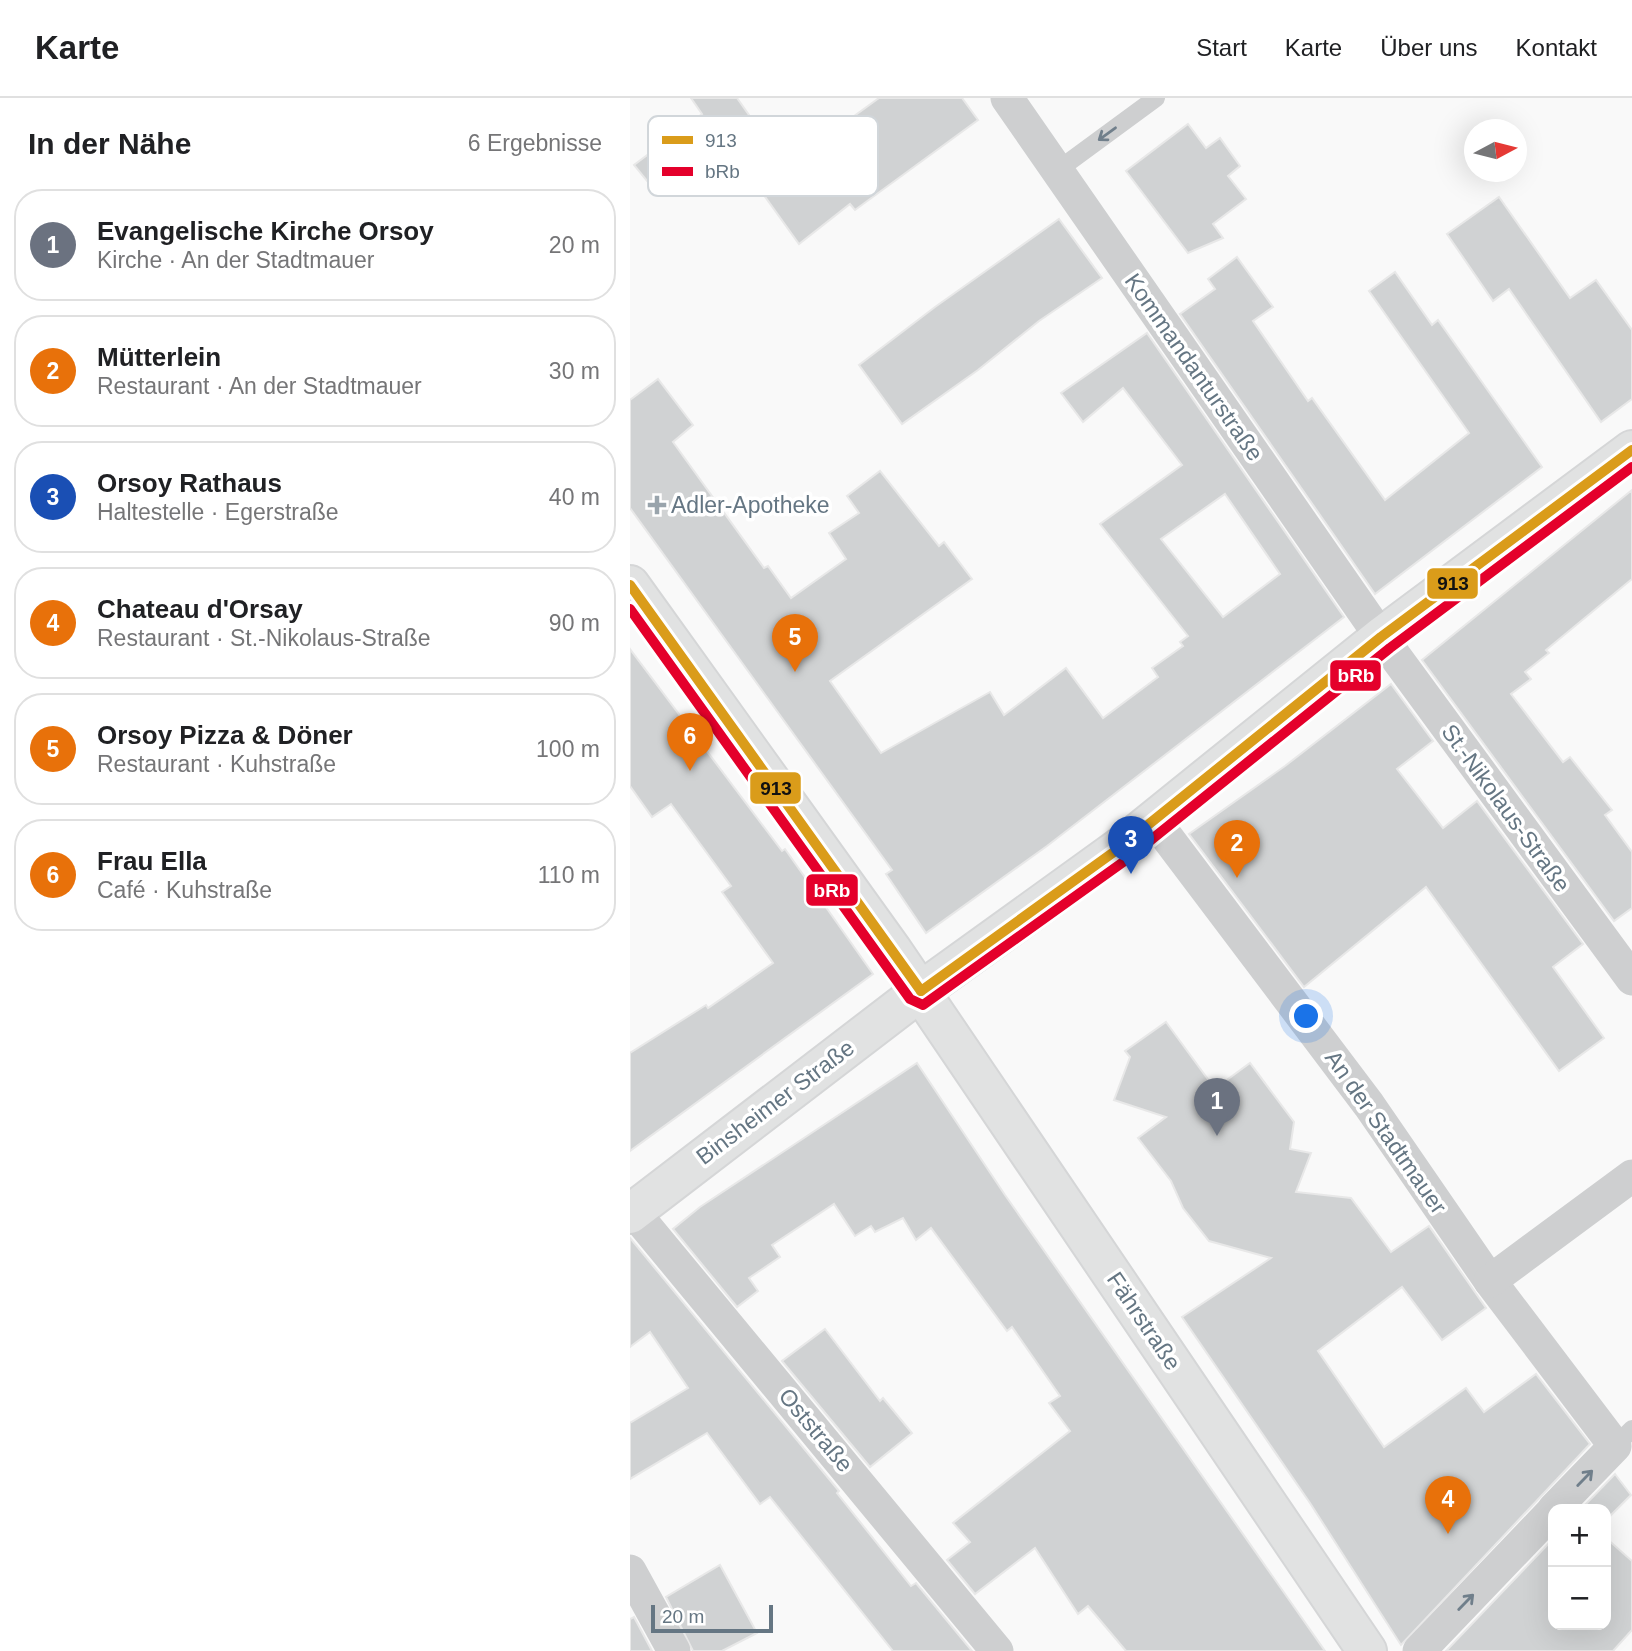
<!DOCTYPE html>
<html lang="de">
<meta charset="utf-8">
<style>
:root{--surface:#fff;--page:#f6f6f6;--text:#202124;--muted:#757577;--line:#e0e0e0;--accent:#565c61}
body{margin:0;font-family:Helvetica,sans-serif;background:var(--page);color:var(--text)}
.controls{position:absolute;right:21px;bottom:21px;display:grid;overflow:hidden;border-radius:14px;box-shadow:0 7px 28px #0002}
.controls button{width:63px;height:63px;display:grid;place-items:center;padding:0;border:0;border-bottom:2px solid var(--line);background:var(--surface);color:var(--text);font:35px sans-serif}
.compass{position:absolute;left:834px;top:21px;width:63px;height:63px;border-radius:50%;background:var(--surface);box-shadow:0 7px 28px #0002;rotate:83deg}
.scale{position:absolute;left:21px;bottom:18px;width:122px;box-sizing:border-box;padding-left:7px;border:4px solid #657683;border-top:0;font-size:19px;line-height:24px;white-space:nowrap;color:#657683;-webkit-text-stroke:5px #fff;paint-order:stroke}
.you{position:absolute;left:677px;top:919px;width:24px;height:24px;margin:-18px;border:5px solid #fff;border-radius:50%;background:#1a73e8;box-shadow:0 0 0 10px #1a73e833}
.badge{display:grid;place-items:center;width:46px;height:46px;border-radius:50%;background:var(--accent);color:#fff;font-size:23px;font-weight:700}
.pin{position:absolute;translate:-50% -58px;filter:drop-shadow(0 2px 4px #0008)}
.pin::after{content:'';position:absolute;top:37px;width:24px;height:21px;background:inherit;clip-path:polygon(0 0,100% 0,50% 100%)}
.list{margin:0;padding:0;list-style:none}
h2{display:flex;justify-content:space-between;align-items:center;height:91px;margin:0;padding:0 28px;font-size:30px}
h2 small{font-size:23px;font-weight:400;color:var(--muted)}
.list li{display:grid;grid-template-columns:46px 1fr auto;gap:21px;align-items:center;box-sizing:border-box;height:112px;margin:0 14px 14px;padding:0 14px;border:2px solid var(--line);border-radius:28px}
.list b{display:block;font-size:26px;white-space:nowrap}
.list p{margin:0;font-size:23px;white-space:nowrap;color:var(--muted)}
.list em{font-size:23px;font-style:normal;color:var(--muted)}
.map{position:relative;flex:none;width:1002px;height:1553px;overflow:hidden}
header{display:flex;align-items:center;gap:42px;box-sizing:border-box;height:98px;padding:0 35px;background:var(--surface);border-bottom:2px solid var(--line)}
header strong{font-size:33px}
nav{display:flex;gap:38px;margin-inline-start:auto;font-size:24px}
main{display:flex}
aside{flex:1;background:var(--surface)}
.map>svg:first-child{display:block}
.building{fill:#d0d2d3;stroke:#e8e8e8;stroke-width:2;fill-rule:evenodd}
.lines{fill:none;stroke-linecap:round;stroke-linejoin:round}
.secondary-casing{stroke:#d5d6d7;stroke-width:42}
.lane{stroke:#cecfd0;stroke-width:18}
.street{stroke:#cecfd0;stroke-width:33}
.secondary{stroke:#e1e2e2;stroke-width:38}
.bus-1-casing{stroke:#fff;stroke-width:16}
.bus-2-casing{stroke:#fff;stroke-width:16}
.bus-1{stroke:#da9c1a;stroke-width:10}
.bus-2{stroke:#e4002b;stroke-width:10}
.oneway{stroke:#707f8b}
.poi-dot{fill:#99a4ac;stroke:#fff;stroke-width:2.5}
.labels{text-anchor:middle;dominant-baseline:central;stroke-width:7;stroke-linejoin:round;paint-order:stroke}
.street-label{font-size:23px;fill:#657683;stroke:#fff}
.poi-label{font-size:23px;fill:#657683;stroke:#fff;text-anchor:start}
.key{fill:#fff;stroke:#d1d6da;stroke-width:2}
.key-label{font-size:19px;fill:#657683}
.line-badge{stroke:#fff;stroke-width:2.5}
.badge-label{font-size:19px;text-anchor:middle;font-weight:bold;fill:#fff}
.pale-badge-label{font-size:19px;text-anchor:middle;font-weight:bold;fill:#111}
</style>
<header>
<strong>Karte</strong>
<nav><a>Start</a><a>Karte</a><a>Über uns</a><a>Kontakt</a></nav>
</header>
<main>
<aside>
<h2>In der Nähe<small>6 Ergebnisse</small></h2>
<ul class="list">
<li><span class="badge" style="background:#6b7280">1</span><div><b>Evangelische Kirche Orsoy</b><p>Kirche · An der Stadtmauer</p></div><em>20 m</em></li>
<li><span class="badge" style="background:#e8710a">2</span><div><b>Mütterlein</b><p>Restaurant · An der Stadtmauer</p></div><em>30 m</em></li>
<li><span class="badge" style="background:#1a4fb4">3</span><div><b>Orsoy Rathaus</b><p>Haltestelle · Egerstraße</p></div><em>40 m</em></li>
<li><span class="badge" style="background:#e8710a">4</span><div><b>Chateau d'Orsay</b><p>Restaurant · St.-Nikolaus-Straße</p></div><em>90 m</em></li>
<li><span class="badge" style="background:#e8710a">5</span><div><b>Orsoy Pizza &amp; Döner</b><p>Restaurant · Kuhstraße</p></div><em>100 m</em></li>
<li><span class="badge" style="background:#e8710a">6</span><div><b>Frau Ella</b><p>Café · Kuhstraße</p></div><em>110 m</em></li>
</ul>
</aside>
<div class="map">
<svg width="1002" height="1553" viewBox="0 0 1002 1553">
<rect width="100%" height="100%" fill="#f9f9f9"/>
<g class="building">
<polygon points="61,0 107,0 155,68 249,0 332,0 348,22 225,112 220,106 169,146 95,43 26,94 4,67 72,16"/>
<polygon points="558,26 576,50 590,40 610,68 598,78 616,101 583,126 593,140 558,155 496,73"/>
<polygon points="869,99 940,200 966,182 1002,232 1002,301 971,324 879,191 863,203 817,136"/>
<polygon points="429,121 472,180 409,223 348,272 272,326 229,267 305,209"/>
<polygon points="607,159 643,209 623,223 678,303 682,300 755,402 839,335 739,193 765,174 802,227 808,222 912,369 745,496 550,216 585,191 578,181"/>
<path d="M517,235L714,519L417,748L296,835L256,776L262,772L0,410V302L28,281L63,327L43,344L134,470L138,468L161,500L216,461L199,435L229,415L217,398L250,373L309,448L314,444L342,481L200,583L251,655L360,594L374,617L436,570L473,620L528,579L522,570L553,548L550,544L558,538L470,426L552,367L493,290L453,324L431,295ZM595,396L650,476L593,519L531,441Z"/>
<polygon points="1002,392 1002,481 916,552 919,555 895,574 901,581 881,596 933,664 940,659 982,712 975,717 1002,754 1002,810 984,823 792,562"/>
<polygon points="0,551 152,753 155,751 243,876 0,1053 0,955 76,907 78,910 143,865 92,794 101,788 41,706 22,719 0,688"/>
<polygon points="761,586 803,643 767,671 813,730 847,703 953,846 923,869 974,940 929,973 796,789 674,889 559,736 655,668"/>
<polygon points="536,924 591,999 590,987 620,965 664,1024 660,1051 681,1055 666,1094 721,1100 761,1154 799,1128 856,1210 812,1242 772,1189 688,1253 754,1349 836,1290 854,1314 906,1276 960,1346 771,1547 680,1405 552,1219 641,1160 579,1143 553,1110 541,1083 508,1040 536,1019 484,1002 500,959 495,953"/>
<polygon points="287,965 375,1097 695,1553 496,1553 458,1508 448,1516 405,1450 345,1496 317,1462 340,1444 323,1425 440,1333 419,1305 430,1298 382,1229 377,1233 301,1130 286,1142 273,1120 245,1134 241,1128 225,1138 204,1106 142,1147 150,1159 119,1180 128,1193 107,1209 43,1131 70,1109"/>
<polygon points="0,1140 209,1393 207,1395 281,1488 286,1485 342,1553 263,1553 140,1399 130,1406 77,1335 0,1381 0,1325 58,1290 20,1234 0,1249"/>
<polygon points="195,1231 250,1303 253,1300 282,1335 240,1369 152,1263"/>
<polygon points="985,1376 1001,1397 976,1422 976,1411 951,1411"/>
<polygon points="976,1440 1002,1463 1002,1532 983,1553 816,1553 923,1441 923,1527 976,1527"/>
<polygon points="90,1467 127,1535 92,1553 63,1553 36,1499"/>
<polygon points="4,1519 22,1553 0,1553 0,1521"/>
</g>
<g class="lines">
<g class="secondary-casing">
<g id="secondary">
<polyline points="0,487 262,852 737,1553"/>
<polyline points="0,1116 291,893 488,751 751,539 1002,352"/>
</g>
</g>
<g class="lane">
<polyline points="428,72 526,0"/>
<polyline points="985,1348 1002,1331"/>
</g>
<g class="street">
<polyline points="377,0 751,539 1002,881"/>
<polyline points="524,722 739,1007 860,1183 985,1348 924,1411"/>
<polyline points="3,1113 367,1553"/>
<polyline points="860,1183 1002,1078"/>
<polyline points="0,1473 44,1553"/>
<polyline points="789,1553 923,1413"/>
</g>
<use href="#secondary" class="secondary"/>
<g class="bus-1-casing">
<g id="bus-1">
<polyline points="0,487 291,893"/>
<polyline points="291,893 488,751 751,539 1002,352"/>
</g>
</g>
<g class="bus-2-casing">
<polyline id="bus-2" points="0,511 280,901 293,907 496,762 760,550 1002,369"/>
</g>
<use href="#bus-1" class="bus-1"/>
<use href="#bus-2" class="bus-2"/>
</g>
<defs><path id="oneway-shaft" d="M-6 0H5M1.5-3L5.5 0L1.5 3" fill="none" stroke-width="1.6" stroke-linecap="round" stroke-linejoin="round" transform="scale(1.75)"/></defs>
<g class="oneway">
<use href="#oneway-shaft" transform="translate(477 36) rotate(144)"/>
<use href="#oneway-shaft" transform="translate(955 1380) rotate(-46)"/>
<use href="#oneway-shaft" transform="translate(836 1504) rotate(-46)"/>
</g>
<path class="poi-dot" d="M23.5 396.5h7v7h7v7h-7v7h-7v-7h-7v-7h7z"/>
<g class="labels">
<g class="street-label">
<text transform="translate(564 269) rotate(55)">Kommandanturstraße</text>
<text transform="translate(876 710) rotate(54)">St.-Nikolaus-Straße</text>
<text transform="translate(145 1004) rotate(-37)">Binsheimer Straße</text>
<text transform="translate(756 1034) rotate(55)">An der Stadtmauer</text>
<text transform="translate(514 1223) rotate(56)">Fährstraße</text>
<text transform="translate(186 1332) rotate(50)">Oststraße</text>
</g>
<g class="poi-label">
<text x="41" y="407">Adler-Apotheke</text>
</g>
</g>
<rect x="18" y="18" width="230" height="80" rx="10" class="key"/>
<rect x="32" y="38" width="31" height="8" fill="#da9c1a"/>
<rect x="32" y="69" width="31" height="9" fill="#e4002b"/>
<g class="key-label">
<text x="75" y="49">913</text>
<text x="75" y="80">bRb</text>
</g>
<g class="line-badge">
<rect x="796" y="469" width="53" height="33" rx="7" fill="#da9c1a"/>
<rect x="699" y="561" width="53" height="33" rx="7" fill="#e4002b"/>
<rect x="119" y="673" width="53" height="34" rx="7" fill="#da9c1a"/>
<rect x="175" y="775" width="54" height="34" rx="7" fill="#e4002b"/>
</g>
<g class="badge-label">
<text x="726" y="584">bRb</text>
<text x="202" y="799">bRb</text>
</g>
<g class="pale-badge-label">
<text x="823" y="492">913</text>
<text x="146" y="697">913</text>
</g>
</svg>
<div class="controls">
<button>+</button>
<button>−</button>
</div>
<svg class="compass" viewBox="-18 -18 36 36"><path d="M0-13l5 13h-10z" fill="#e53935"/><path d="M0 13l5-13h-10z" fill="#757577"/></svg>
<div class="scale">20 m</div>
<div class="you"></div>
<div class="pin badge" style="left:587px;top:1038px;background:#6b7280">1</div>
<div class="pin badge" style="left:607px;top:780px;background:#e8710a">2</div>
<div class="pin badge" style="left:501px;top:776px;background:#1a4fb4">3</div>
<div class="pin badge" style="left:818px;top:1436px;background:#e8710a">4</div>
<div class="pin badge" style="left:165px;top:574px;background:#e8710a">5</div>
<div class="pin badge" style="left:60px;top:673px;background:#e8710a">6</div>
</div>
</main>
